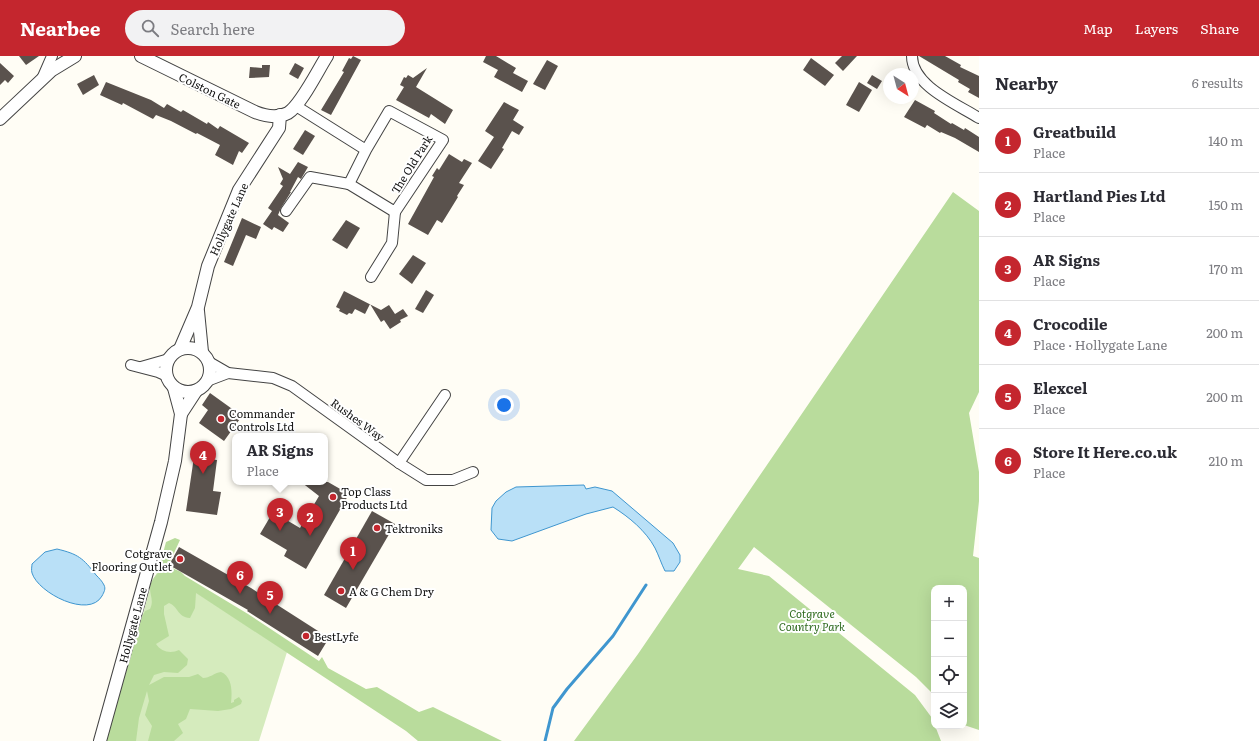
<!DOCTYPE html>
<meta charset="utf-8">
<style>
:root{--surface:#fff;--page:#f2f2f3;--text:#2b2b33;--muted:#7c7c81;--line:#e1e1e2;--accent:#c4262e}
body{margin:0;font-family:Literata,serif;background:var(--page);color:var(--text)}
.controls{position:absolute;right:12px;bottom:12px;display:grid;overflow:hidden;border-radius:8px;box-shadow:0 4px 16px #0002}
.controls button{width:36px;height:36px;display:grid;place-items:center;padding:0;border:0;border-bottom:1px solid var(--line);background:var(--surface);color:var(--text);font:20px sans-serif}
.compass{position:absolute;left:883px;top:12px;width:36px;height:36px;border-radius:50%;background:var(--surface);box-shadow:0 4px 16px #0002;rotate:144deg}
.you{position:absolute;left:504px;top:349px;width:14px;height:14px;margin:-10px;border:3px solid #fff;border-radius:50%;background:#1a73e8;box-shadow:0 0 0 6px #1a73e833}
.badge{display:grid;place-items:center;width:26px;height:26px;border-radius:50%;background:var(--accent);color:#fff;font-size:13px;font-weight:700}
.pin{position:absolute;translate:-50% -33px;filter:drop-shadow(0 1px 2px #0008)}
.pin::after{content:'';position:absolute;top:21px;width:14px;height:12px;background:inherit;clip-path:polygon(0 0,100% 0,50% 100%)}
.popup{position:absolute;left:232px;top:377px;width:96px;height:52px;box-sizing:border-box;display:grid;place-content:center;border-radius:8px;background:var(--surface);filter:drop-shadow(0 1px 3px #0005);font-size:13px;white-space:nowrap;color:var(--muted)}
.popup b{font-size:15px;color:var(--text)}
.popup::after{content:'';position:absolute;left:50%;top:100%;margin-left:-8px;border:8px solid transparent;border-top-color:var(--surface)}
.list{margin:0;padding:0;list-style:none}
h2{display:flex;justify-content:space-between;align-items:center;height:52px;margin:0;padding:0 16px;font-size:17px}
h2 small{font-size:13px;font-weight:400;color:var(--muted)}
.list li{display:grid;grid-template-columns:26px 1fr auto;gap:12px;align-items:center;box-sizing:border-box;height:64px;padding:0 16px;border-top:1px solid var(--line)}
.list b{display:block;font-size:15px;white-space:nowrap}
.list p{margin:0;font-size:13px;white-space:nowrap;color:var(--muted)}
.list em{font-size:13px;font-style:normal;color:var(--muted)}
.icon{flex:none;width:22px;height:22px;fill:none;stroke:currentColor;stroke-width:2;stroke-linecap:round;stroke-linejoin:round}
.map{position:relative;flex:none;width:979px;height:685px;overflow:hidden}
header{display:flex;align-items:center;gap:24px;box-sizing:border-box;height:56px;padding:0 20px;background:var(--accent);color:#fff}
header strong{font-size:19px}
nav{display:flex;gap:22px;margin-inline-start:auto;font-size:14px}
.search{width:280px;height:36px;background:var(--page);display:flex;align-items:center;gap:10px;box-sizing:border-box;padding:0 14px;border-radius:22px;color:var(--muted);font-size:15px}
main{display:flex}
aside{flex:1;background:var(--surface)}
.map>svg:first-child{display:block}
.green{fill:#d5ebbd}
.forest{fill:#b9dc9c}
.water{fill:#b9e0f7;stroke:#3f96cf}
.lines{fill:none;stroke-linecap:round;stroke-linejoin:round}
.stream{stroke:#3f96cf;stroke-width:3}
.building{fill:#5a524d}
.minor-casing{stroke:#444;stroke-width:12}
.tertiary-casing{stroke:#444;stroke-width:14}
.minor{stroke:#fff;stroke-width:10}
.tertiary{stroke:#fff;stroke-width:12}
.poi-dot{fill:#c4262e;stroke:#fff;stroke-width:1.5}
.labels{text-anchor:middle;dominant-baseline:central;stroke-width:4;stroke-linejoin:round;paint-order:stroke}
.street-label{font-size:11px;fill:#111;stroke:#fff}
.poi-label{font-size:11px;fill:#111;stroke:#fff;text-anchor:start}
.park-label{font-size:11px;font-style:italic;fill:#2f6b1f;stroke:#fff}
</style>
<header>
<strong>Nearbee</strong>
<div class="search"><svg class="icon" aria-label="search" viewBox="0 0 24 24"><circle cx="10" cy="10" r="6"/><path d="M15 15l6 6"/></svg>Search here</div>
<nav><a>Map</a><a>Layers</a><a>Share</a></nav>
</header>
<main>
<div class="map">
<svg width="979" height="685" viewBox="0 0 979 685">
<rect width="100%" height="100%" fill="#fffdf5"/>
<polygon class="green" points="159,512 287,596 259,685 108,685 150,532"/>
<g class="forest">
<polygon points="953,136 979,155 979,336 969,357 979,416 979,445 973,500 979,502 979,674 964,669 964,532 934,532 934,639 916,621 754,491 738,513 769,520 915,639 932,662 941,685 574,685 638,598"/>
<path d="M175,482L180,484L168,510L181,516L185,520L248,558L319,605L322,601L328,612L366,633L377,631L419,656L433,651L502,685H418L406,675L196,537L195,552L190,562C177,561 178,550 169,547L164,550V558L169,580L156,588C161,596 171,598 179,594L188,603L187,609L178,617L164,616L154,619L149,629L164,621H189L198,618L203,622C210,622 214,617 221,616C233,621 232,637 231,647L234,646V644L239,641L242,645L241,648L231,653L218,655L190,653L186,663L178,668L183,677L174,685H148L152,670L145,659L149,645L147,635L139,662L136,685H106L142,561L145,555L150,553C157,539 140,533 161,514L159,512L166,486Z"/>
</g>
<g class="water">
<path d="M584,429L586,433L595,431L612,435L673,487L680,499V506L674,515H665C661,507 659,500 655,492C646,475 629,461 613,451L586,458L512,485L498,483L491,474L492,452L496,445L506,436L516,431Z"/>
<path d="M57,493C78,498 83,502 96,519C99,522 102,525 104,529C106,533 104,536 102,540C89,563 38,537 32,517C31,514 32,510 32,508L45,496Z"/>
</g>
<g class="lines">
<polyline class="stream" points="545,685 553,652 567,633 613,580 646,529"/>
</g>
<g class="building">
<polygon points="19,0 39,0 26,9"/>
<polygon points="353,0 361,4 331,59 321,54 344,16 342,15 349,2 351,3"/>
<polygon points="486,0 496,0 516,12 513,17 528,25 522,36 494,21 498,14 483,6"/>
<polygon points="842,0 857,0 843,15 835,7"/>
<polygon points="919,0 945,0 961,9 960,11 979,20 979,42 968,36 970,33 958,26 959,24"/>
<polygon points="811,2 834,19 825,30 803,14"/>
<polygon points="547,4 558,10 545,34 533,28"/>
<polygon points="0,7 14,20 8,27 5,24 0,29"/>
<polygon points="295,7 304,12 298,23 289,18"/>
<polygon points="262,9 270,9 269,21 249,22 250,11 262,12"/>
<polygon points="427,12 416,31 453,54 445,68 431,58 429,62 396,44 404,31 400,29 404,21 406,22 408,19 413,22"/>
<polygon points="94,19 99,29 83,39 77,28"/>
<polygon points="872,19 882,25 877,33 867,27"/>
<polygon points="106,26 151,44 164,52 167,48 181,56 183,54 207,68 208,66 218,73 220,70 249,87 242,97 239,95 233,109 215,99 220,89 197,77 196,78 171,65 156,59 153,63 123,47 122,49 100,39"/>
<polygon points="859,26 872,34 859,56 846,49"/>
<polygon points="915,44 935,55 934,57 951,68 952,67 964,74 965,72 979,81 979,96 955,82 941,76 940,77 927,69 925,72 904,61"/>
<polygon points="504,46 519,54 513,64 524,71 519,79 512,75 502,92 504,93 491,113 478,105 494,81 485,75"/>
<polygon points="305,74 315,80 303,99 293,93"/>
<polygon points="449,98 462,106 464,103 472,107 459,127 464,129 457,140 458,141 442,167 437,164 428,179 408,168 434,121 432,120 437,112 439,114"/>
<polygon points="298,106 308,111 301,123 298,121 290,136 291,136 281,152 278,159 289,167 283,176 274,171 272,174 263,168 272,155 268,152 283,130 280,128 283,123 278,111 290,118"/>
<polygon points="242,162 261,171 256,183 246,179 233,210 224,206"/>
<polygon points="346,164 360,172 347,193 332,184"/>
<polygon points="413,199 426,207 412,228 399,218"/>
<polygon points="426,234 434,239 423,257 415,253"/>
<polygon points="344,235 381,254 389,249 395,258 403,253 408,260 400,264 401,266 390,273 384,264 381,266 370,248 365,258 355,253 352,258 349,257 347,259 339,255 340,253 336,251"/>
<polygon points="210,337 242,360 224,385 199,367 208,354 202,349"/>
<polygon points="194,401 217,404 213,435 221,436 217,459 186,455"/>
<polygon points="301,426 328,426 349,438 306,513 284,500 287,494 260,478 273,456 300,472 319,440"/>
<polygon points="372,455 395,468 346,552 324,539"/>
<polygon points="179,491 251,532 329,582 318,600 247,555 248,554 169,509"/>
</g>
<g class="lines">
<g class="minor-casing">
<g id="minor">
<path d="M912,0C912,30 957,48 979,62"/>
<polyline points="42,23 52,0"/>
<polyline points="296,50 366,94 389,55 443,84 395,156 349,128 366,94"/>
<polyline points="286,155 310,121 349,128"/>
<polyline points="371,221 392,187 395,156"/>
<polyline points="209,306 228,317 273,322 292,330 399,407 426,424 453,424 473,416"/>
<polyline points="131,309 158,316 167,320"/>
<polyline points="141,311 169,303"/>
<polyline points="207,325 228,317"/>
<polyline points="399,407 445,339"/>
</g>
</g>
<g class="tertiary-casing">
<g id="tertiary">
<path d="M141,0L255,56C265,60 278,62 288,57C301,49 318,14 327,0"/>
<polyline points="0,63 52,14 75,0"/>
<polyline points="198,255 202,296"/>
<circle cx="188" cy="314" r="22"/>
<polyline points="180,293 198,251 208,210 239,134 279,72 280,59"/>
<polyline points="181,358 196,335"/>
<polyline points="100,685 161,466 175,405 181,358 174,332"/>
</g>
</g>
<use href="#minor" class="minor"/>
<use href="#tertiary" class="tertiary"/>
</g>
<g class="poi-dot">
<circle cx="221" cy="363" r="4"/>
<circle cx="333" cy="441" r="4"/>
<circle cx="377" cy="472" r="4"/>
<circle cx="180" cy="503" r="4"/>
<circle cx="341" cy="535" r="4"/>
<circle cx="306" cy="580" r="4"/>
</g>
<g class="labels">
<g class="street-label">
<text transform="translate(210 34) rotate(26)">Colston Gate</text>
<text transform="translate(411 108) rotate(-58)">The Old Park</text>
<text transform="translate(228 163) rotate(-66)">Hollygate Lane</text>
<text transform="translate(358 363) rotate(36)">Rushes Way</text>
<text transform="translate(132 569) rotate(-75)">Hollygate Lane</text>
</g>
<g class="poi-label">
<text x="229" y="357">Commander<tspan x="229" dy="13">Controls Ltd</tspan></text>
<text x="341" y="435">Top Class<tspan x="341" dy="13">Products Ltd</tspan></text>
<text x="385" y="472">Tektroniks</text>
<text x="172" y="497" text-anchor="end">Cotgrave<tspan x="172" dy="13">Flooring Outlet</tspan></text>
<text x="349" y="535">A &amp; G Chem Dry</text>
<text x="314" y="580">BestLyfe</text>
</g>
<g class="park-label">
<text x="812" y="557">Cotgrave<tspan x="812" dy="13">Country Park</tspan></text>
</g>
</g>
</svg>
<div class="controls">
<button>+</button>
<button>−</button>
<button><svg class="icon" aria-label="locate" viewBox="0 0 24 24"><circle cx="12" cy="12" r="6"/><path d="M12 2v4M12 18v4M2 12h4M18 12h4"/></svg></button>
<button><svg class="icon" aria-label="layers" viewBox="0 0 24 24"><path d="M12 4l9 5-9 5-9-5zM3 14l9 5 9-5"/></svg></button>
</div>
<svg class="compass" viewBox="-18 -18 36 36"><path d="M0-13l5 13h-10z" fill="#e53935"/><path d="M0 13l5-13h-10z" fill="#7c7c81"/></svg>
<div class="you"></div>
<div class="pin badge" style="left:353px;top:514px">1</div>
<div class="pin badge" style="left:310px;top:480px">2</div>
<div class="pin badge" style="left:280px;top:475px">3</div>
<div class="popup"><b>AR Signs</b>Place</div>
<div class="pin badge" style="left:203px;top:418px">4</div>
<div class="pin badge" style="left:270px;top:558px">5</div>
<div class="pin badge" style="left:240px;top:538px">6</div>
</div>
<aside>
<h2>Nearby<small>6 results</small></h2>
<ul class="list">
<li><span class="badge">1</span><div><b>Greatbuild</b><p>Place</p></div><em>140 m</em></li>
<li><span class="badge">2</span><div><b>Hartland Pies Ltd</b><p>Place</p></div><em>150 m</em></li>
<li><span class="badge">3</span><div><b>AR Signs</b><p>Place</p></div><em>170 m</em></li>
<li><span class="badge">4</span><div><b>Crocodile</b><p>Place · Hollygate Lane</p></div><em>200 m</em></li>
<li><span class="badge">5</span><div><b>Elexcel</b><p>Place</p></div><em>200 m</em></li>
<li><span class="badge">6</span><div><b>Store It Here.co.uk</b><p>Place</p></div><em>210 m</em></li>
</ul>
</aside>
</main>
